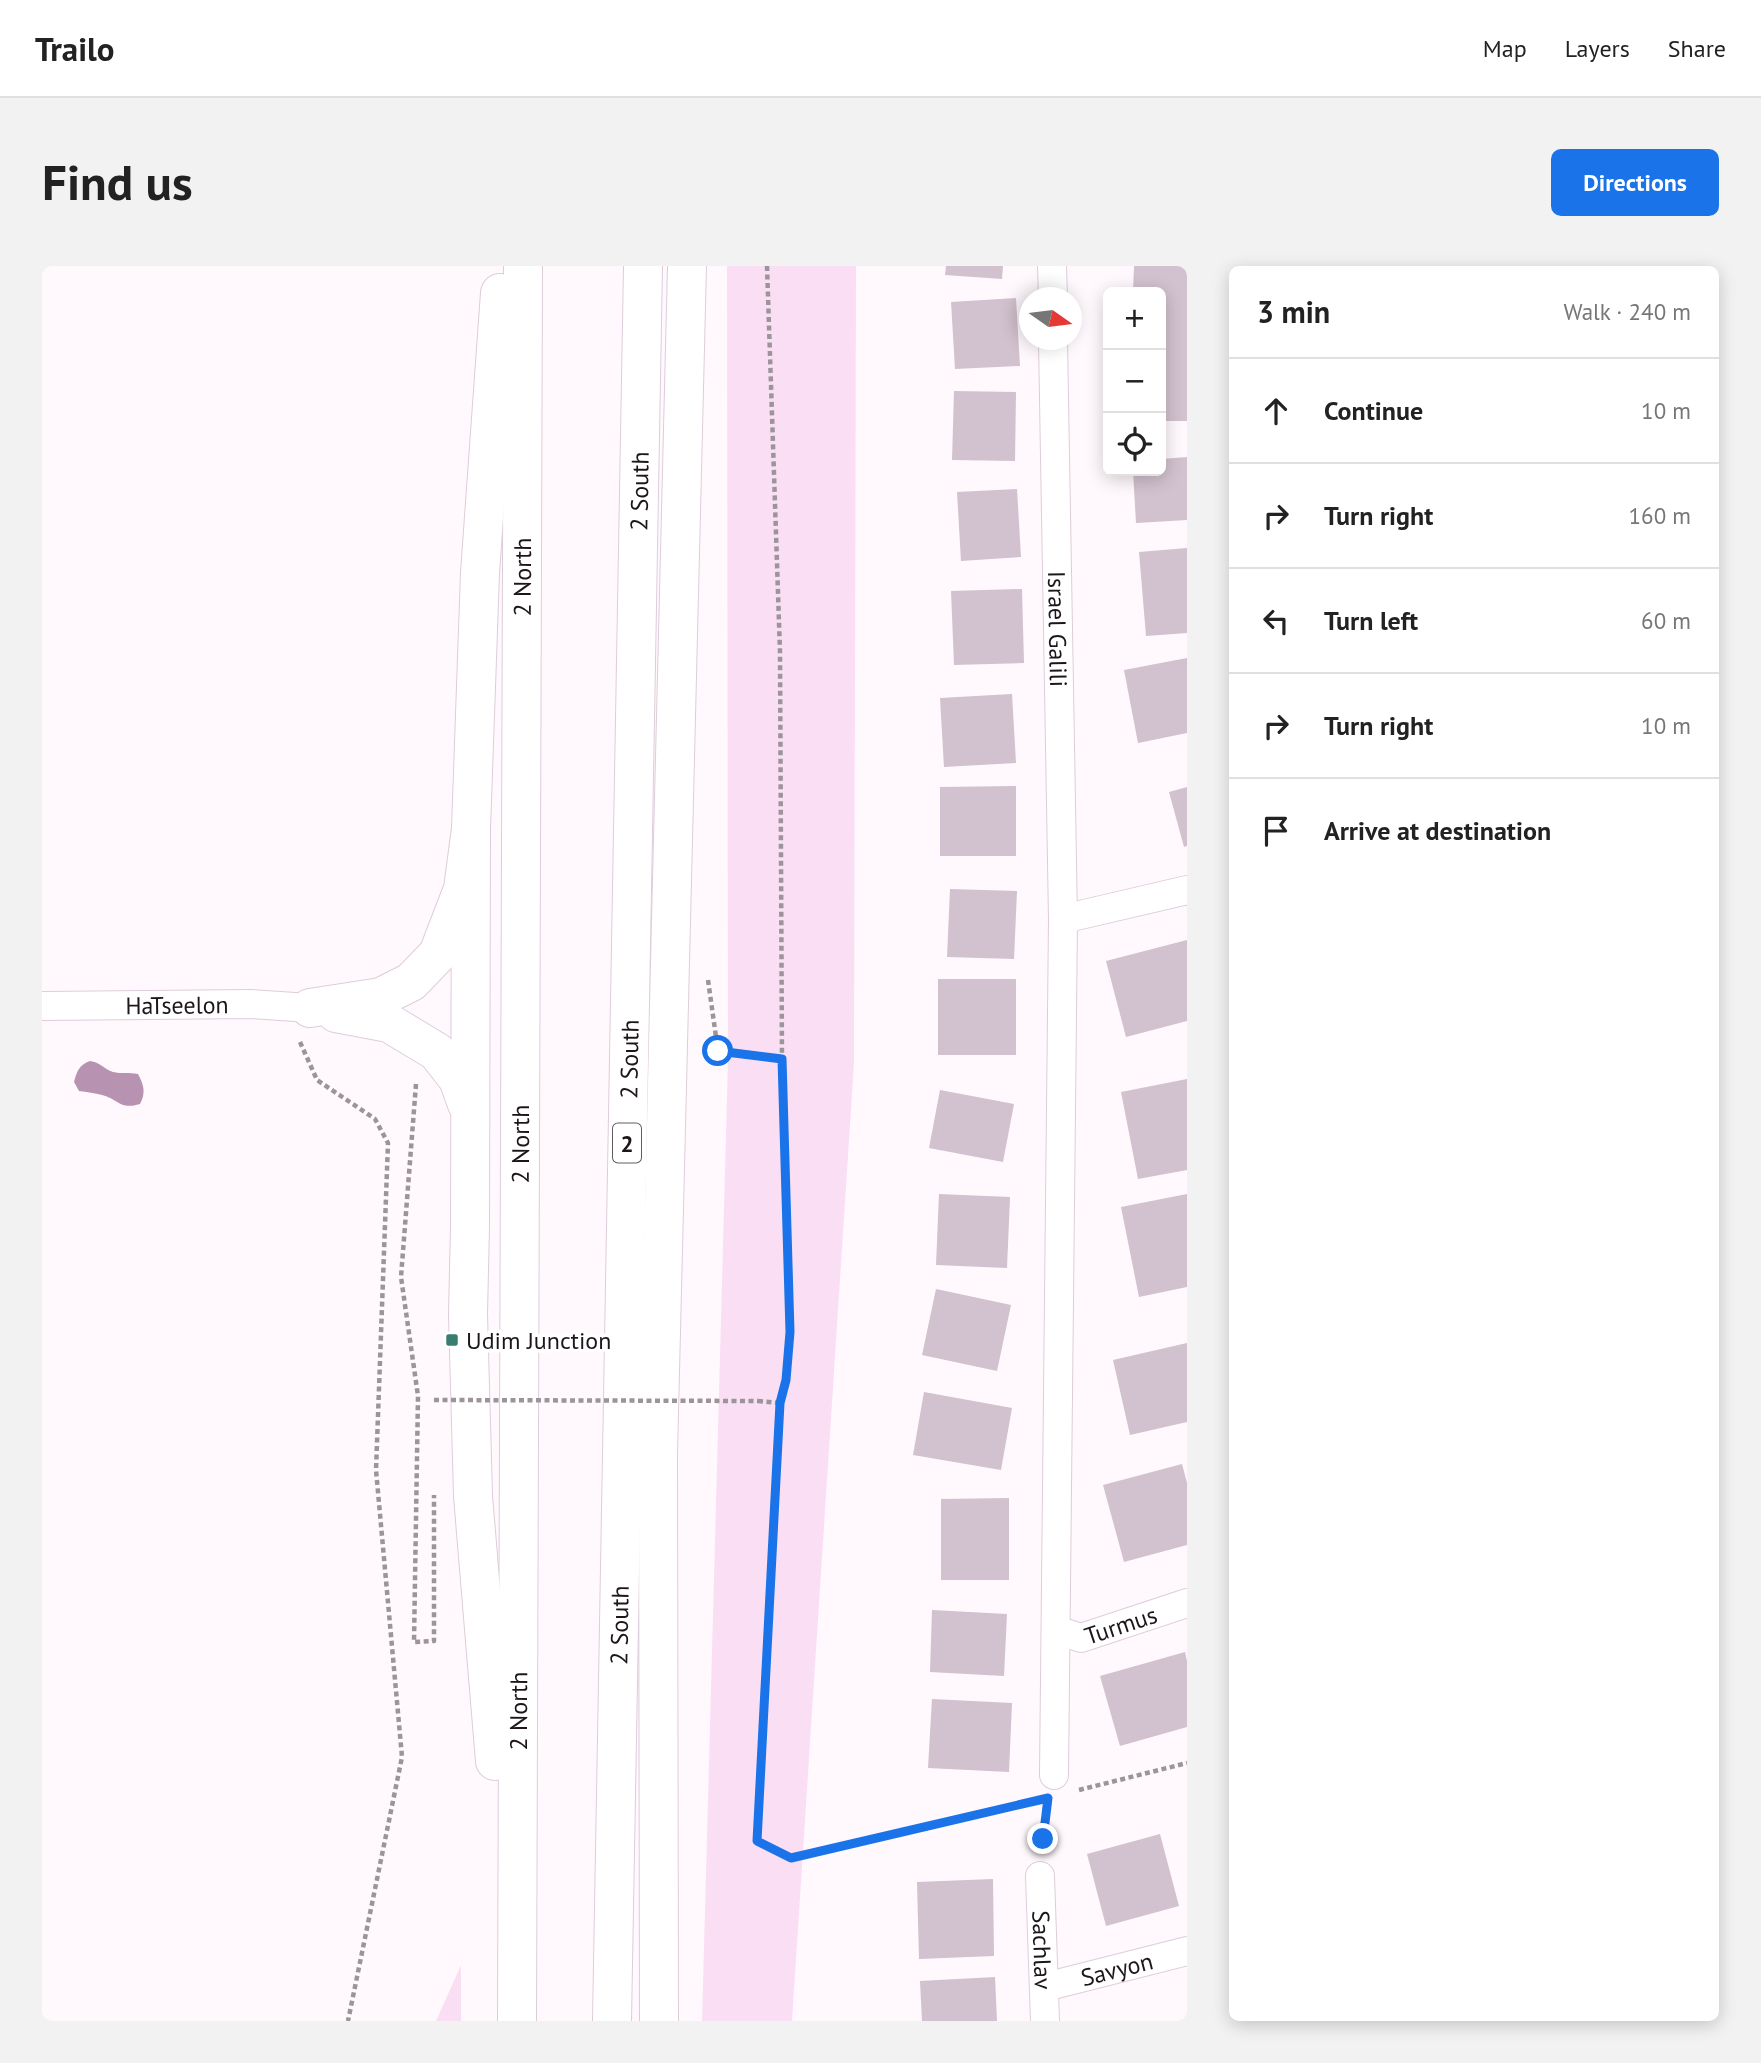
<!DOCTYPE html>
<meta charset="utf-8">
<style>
:root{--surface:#fff;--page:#f2f2f2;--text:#222;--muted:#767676;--line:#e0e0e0;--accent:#1a73e8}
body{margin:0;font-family:"PT Sans",sans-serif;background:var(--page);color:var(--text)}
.controls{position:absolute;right:21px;top:21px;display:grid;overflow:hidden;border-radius:10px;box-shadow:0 4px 18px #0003}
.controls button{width:63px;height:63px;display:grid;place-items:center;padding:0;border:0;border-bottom:2px solid var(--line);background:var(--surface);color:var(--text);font:35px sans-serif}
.compass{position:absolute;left:977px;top:21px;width:63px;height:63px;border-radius:50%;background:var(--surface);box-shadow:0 4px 18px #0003;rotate:104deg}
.stop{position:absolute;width:21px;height:21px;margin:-16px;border:5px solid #1a73e8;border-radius:50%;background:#fff}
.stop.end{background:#1a73e8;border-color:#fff;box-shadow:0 2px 7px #0008}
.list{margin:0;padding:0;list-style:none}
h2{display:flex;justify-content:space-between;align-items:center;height:91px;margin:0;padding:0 28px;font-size:30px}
h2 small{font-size:23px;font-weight:400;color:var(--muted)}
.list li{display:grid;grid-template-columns:46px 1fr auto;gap:21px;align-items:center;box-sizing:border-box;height:105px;padding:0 28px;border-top:2px solid var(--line)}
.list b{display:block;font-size:26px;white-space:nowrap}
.list em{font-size:23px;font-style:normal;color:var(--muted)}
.icon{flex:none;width:38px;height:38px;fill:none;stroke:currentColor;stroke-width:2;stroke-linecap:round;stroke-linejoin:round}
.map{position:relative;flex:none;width:1145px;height:1755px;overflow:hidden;border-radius:10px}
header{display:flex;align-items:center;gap:42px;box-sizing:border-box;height:98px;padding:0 35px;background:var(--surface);border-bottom:2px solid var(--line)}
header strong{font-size:33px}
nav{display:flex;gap:38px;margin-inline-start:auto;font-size:24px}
.intro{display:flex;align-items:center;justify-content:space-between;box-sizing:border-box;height:168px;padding:0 42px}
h1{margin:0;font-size:49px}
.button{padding:18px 32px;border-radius:10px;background:var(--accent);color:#fff;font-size:24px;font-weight:700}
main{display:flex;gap:42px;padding:0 42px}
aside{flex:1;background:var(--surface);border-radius:10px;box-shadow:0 4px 18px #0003}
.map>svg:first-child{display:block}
.green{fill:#fadff4}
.water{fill:#b793b1}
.building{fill:#d2c1ce}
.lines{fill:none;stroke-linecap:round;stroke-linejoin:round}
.street-casing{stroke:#ddcdda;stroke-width:30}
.highway-casing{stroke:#ddcdda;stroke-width:40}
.path{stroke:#9b9499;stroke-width:4.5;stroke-dasharray:5 3.5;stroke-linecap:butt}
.street{stroke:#fff;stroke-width:28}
.highway{stroke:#fff;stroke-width:38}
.path-bridge{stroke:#9b9499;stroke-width:4.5;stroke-dasharray:5 3.5;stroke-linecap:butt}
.route{stroke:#1a73e8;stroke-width:9}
.poi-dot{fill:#397d70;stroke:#fff;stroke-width:2.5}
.labels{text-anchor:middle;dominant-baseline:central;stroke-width:7;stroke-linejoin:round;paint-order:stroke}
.shield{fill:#fff;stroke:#605c5f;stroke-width:2}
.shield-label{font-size:23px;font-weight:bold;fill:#1c161b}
.street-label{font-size:24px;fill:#1c161b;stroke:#fff}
.poi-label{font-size:24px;fill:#1c161b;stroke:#fff;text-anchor:start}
</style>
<header>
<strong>Trailo</strong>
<nav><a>Map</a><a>Layers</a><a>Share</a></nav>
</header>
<div class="intro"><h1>Find us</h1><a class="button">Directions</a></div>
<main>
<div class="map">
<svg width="1145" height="1755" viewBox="0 0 1145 1755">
<rect width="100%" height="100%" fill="#fff8fd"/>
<g class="green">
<polygon points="685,0 814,0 812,797 750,1755 660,1755 686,794"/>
<polygon points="419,1699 419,1755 394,1755"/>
</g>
<path class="water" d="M48,795C58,796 62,803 71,806C79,808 87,806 96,808C102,819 104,827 98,838C78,844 78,834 60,829C53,827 45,826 37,825L32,816C35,805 37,799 48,795Z"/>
<g class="building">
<polygon points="904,0 961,0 960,13 903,9"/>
<polygon points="1092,0 1145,0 1145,155 1119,155 1119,26 1091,26"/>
<polygon points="974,32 978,100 913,103 909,36"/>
<polygon points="912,125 974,126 973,195 910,194"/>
<polygon points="1145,191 1145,254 1094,257 1091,205 1119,205 1119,193"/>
<polygon points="975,223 979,291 919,295 915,226"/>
<polygon points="1145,282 1145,367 1104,370 1097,286"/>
<polygon points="980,323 982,397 912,399 909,325"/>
<polygon points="1145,392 1145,467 1096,477 1082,404"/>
<polygon points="970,428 974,497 902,501 898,432"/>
<polygon points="974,520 974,590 898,590 898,521"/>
<polygon points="1145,521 1145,580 1142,581 1127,526"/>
<polygon points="908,623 975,625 972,693 905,691"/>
<polygon points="1145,674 1145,755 1084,771 1064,695"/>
<rect x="896" y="713" width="78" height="76"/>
<polygon points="1145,813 1145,904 1096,913 1079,826"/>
<polygon points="898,824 972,838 961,896 887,882"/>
<polygon points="897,928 968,931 965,1002 894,999"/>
<polygon points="1145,928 1145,1021 1097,1031 1079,941"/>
<polygon points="894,1023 969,1039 955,1105 880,1089"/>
<polygon points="1145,1077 1145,1156 1088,1169 1071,1094"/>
<polygon points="882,1126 970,1142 959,1204 871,1189"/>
<polygon points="1140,1198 1145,1217 1145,1279 1082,1296 1061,1219"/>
<polygon points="967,1232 967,1314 899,1314 899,1233"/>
<polygon points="890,1344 965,1348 962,1410 888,1406"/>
<polygon points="1143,1386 1145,1395 1145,1461 1078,1480 1058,1410"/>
<polygon points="890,1433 970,1437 967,1506 886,1502"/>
<polygon points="1118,1568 1137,1640 1064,1660 1045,1588"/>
<polygon points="951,1613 952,1690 877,1693 875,1616"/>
<polygon points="953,1711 955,1755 880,1755 878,1715"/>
</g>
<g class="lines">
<g class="street-casing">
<g id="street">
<polyline points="1010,0 1011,32"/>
<path id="s1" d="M1011,74L1021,653L1012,1509"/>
<polyline points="1021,653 1145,624"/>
<path id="s2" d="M0,740L209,738L268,742"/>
<path id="s3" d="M1014,1364L1039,1372L1145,1337"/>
<path id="s4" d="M998,1610L1003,1755"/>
<path id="s5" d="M1003,1721L1145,1685"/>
</g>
</g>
<g class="highway-casing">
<g id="highway">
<polyline points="429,563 428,961 426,1048 431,1230 453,1495"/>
<polyline points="268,742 339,731 369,716 396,688 421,623 429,563 438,307 458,27"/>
<polyline points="294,747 347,757 395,786 416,813 425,838"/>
<path id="s6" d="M475,1755L481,0"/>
<path id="s7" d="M570,1755L601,0"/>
<polyline points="617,1755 616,1188 645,0"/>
</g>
</g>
<g class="path">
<polyline points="725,0 738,386 740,793"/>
<polyline points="666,714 676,785 740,793 748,1066 744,1114 738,1137 715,1575 749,1592 995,1534"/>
<polyline points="258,776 275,814 333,853 346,877 334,1204 360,1491 306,1755"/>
<polyline points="374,818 359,1011 376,1130 372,1376 392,1375 392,1229"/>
<polyline points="716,1135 738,1137"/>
<polyline points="1037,1524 1145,1497"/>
<polyline points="1000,1581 1005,1537"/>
</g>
<use href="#street" class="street"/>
<use href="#highway" class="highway"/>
<polyline class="path-bridge" points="392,1134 716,1135"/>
</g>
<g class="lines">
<polyline class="route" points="676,785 740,793 748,1066 744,1114 738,1137 715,1575 749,1592 1006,1532 1001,1573"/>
</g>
<rect class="poi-dot" x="403" y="1067" width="14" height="14" rx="3.5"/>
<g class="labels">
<rect class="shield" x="571" y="857.5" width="28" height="39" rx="5"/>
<g class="shield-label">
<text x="585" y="877">2</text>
</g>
<g class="street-label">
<text stroke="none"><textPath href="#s7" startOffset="1530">2 South</textPath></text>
<text stroke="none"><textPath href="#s6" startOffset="1444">2 North</textPath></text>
<text stroke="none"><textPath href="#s1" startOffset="289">Israel Galili</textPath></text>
<text stroke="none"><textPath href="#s2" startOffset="135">HaTseelon</textPath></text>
<text stroke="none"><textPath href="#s7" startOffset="962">2 South</textPath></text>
<text stroke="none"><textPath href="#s6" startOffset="877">2 North</textPath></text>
<text stroke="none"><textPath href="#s3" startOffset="68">Turmus</textPath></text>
<text stroke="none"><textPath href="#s7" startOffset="396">2 South</textPath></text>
<text stroke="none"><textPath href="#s6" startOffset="310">2 North</textPath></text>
<text stroke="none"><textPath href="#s4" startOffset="74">Sachlav</textPath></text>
<text stroke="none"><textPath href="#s5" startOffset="74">Savyon</textPath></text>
</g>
<g class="poi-label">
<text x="424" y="1074">Udim Junction</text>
</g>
</g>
</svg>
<div class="controls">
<button>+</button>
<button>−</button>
<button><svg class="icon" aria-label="locate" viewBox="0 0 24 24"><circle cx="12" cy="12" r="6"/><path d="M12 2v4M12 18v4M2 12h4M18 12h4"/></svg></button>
</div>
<svg class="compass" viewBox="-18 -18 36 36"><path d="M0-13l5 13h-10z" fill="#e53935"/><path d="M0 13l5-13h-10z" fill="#767676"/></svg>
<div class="stop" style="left:676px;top:785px"></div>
<div class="stop end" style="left:1001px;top:1573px"></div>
</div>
<aside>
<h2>3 min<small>Walk · 240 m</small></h2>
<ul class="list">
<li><svg class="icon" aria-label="ahead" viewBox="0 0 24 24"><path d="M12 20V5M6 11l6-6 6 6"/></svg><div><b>Continue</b></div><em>10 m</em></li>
<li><svg class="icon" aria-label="right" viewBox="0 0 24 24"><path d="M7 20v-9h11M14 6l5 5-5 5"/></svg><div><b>Turn right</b></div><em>160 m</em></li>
<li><svg class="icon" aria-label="left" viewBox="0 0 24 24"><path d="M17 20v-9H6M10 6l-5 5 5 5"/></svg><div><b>Turn left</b></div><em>60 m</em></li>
<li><svg class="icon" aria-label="right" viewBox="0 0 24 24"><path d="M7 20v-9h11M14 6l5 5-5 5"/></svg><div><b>Turn right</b></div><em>10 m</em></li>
<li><svg class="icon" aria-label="arrive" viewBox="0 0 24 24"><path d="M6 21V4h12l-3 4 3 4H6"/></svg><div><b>Arrive at destination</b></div></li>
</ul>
</aside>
</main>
